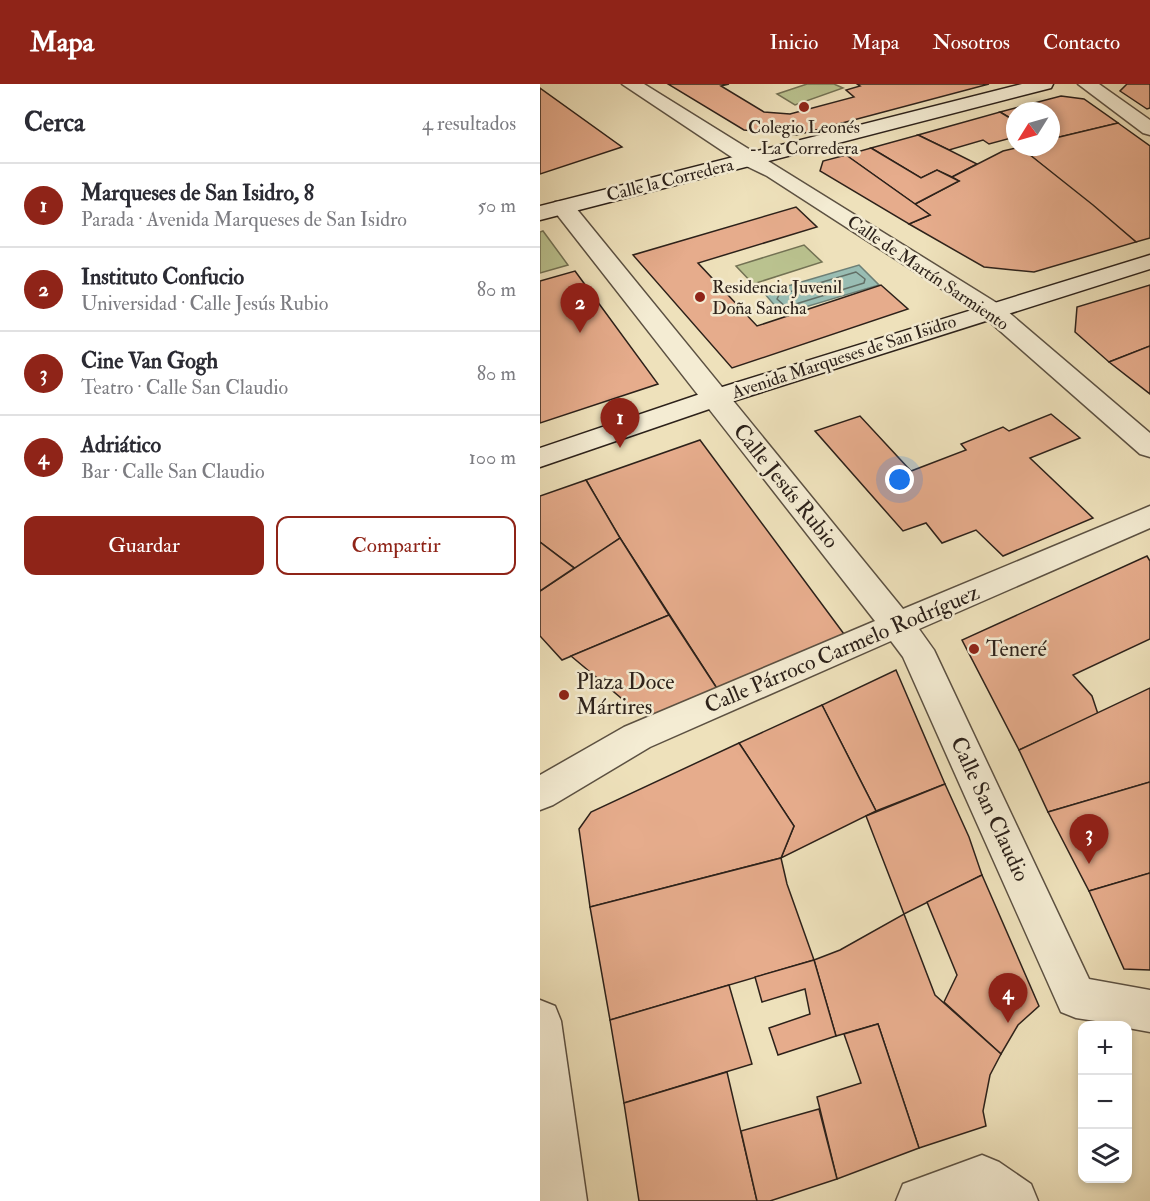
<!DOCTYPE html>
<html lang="es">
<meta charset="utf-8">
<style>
:root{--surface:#fff;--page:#f2f2f3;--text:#2b2b33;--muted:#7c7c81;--line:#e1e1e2;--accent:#8f2418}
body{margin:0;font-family:"IM FELL Double Pica",serif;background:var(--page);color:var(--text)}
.controls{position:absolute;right:18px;bottom:18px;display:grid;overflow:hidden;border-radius:12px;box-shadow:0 3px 9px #0003}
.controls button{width:54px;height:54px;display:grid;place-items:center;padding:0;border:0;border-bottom:2px solid var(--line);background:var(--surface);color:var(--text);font:30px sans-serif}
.compass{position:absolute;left:466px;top:18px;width:54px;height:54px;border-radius:50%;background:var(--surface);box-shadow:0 3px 9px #0003;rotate:233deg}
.you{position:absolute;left:360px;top:396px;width:21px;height:21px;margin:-15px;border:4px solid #fff;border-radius:50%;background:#1a73e8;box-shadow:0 0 0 9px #1a73e833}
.badge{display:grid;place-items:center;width:39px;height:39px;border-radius:50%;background:var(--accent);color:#fff;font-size:20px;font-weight:700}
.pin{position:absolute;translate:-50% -50px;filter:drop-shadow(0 2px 3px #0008)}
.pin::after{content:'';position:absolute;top:32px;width:21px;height:18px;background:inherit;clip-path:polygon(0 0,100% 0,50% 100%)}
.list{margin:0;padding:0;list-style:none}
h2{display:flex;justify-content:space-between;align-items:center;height:78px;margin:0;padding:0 24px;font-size:26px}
h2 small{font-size:20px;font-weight:400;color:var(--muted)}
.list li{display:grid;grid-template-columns:39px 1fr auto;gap:18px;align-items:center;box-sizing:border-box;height:84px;padding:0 24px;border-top:2px solid var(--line)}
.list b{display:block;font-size:22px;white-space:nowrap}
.list p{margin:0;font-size:20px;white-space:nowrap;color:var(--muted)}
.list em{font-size:20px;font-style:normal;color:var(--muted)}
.actions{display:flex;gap:12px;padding:18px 24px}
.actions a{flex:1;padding:14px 0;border:2px solid var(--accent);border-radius:12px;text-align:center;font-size:21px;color:var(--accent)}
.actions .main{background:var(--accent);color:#fff}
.icon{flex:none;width:33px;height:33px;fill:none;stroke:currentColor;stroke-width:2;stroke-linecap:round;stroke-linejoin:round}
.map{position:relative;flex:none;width:610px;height:1117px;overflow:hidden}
header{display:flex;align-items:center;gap:36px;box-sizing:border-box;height:84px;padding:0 30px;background:var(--accent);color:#fff}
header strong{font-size:28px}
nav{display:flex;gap:33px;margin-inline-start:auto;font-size:21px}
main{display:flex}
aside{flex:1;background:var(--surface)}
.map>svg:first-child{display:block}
.green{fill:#bac28f;stroke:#737254;stroke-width:1.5}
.water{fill:#99bdb3;stroke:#6d7f76;stroke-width:1.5}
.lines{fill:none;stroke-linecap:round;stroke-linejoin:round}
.shore{stroke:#626f66;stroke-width:1.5}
.building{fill:#e6ac8c;stroke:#2c211a;stroke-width:1.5}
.street-casing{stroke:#5c5142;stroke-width:3}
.secondary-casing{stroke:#2c211a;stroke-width:3}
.street{fill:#f4ecd3;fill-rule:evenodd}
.secondary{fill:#f4ecd3;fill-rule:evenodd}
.poi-dot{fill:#8f2418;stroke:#f4ecd3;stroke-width:2}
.labels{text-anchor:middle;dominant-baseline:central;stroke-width:5;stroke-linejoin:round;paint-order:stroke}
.far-poi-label{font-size:18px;fill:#2c211a;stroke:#f4ecd3}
.far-street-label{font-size:18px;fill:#2c211a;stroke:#f4ecd3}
.street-label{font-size:22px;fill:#2c211a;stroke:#f4ecd3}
.poi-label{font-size:22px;fill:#2c211a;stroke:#f4ecd3;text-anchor:start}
</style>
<header>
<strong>Mapa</strong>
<nav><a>Inicio</a><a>Mapa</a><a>Nosotros</a><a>Contacto</a></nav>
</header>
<main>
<aside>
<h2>Cerca<small>4 resultados</small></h2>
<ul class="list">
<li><span class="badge">1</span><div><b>Marqueses de San Isidro, 8</b><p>Parada · Avenida Marqueses de San Isidro</p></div><em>50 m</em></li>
<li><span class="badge">2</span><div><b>Instituto Confucio</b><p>Universidad · Calle Jesús Rubio</p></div><em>80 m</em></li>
<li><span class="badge">3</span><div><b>Cine Van Gogh</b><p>Teatro · Calle San Claudio</p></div><em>80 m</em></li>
<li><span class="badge">4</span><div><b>Adriático</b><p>Bar · Calle San Claudio</p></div><em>100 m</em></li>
</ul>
<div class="actions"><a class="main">Guardar</a><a>Compartir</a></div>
</aside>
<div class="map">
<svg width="610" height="1117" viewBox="0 0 610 1117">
<rect width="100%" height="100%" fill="#eee1bb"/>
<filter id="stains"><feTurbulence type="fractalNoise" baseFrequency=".00333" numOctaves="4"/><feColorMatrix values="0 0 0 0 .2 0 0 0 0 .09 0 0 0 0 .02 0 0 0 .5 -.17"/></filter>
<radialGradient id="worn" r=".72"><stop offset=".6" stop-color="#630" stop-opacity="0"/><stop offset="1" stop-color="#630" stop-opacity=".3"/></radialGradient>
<g class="green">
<polygon points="267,0 294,0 303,4 255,21 237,10"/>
<polygon points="3,147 28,181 0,189 0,148"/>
<polygon points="264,161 282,178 213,200 196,182"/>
</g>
<polygon class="water" points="319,181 339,201 242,230 224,209"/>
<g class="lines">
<polygon class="shore" points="316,188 325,195 324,199 246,223 237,215 239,211"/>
</g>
<g class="building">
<polygon points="128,0 189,0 181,2 224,28 250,30 314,13 306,6 320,2 317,0 449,0 257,51 204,46"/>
<polygon points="587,0 610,0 610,24 607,25 580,7"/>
<polygon points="0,4 82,63 0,90"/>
<polygon points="521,12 544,15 578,39 511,55 511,27 475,27 475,37 460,28"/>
<polygon points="460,28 475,37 475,53 449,60 443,56 409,66 378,51"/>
<polygon points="578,39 610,62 610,154 596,158 480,63 511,63 511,55"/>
<polygon points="378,51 409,66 437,80 412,93 397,86 381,94 331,64"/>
<polygon points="480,63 553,121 596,158 494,188 444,183 369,140 390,131 375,120 419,97 412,93 463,67"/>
<polygon points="331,64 381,94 397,86 419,97 375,120 306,71"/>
<polygon points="306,71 375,120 390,131 369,140 280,87 283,77"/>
<polygon points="256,123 277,143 158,179 217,242 341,201 368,225 192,284 93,171"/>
<polygon points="35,187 118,300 0,339 0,197"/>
<polygon points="610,201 610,262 569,278 535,248 537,223"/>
<polygon points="610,262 610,310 569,278"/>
<polygon points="511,330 540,354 490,374 553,434 463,472 436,446 402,459 386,439 363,447 275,347 320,332 371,387 426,366 421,360 463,343 469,347"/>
<polygon points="160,356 304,550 178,606 80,454 46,396"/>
<polygon points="46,396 80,454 36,485 0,458 0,412"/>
<polygon points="80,454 129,531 22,576 0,552 0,507"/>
<polygon points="0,458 34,484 0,507"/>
<polygon points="607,472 610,477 610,555 533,591 552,612 558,630 479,666 422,556"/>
<polygon points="129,531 178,606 121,631 99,629 31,572"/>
<polygon points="356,586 405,700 336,727 282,621"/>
<polygon points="610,604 610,698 508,728 479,666"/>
<polygon points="282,621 336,727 241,774 254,742 199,659"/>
<polygon points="199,659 254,742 241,774 50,823 39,745 51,728"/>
<polygon points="610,698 610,789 549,807 508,728"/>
<polygon points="405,700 429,753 442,791 364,830 326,732"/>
<polygon points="241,774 247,800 274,876 70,936 50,823"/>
<polygon points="610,789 610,886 584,885 549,807"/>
<polygon points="442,791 499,922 478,941 461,970 404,918 417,891 387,818"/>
<polygon points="364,830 395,911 461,970 450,991 443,1027 446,1042 379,1064 338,940 296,952 274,876 300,866"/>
<polygon points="274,876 296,952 238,971 229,944 270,930 265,905 222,918 215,893"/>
<polygon points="189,901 212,980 84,1019 70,936"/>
<polygon points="338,940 379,1064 297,1095 277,1013 321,999 304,950"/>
<polygon points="187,988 217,1117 99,1117 84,1019"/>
<polygon points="279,1025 297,1095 230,1117 217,1117 201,1047"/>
</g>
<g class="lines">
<g class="street-casing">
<g id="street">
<polygon points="82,0 104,0 460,221 610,349 610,373 600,370 442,231 227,92 202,80"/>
<polygon points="538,0 559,0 610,36 610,51 603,49"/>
<polygon points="23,117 31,118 363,525 610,422 610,444 379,545 394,566 549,895 610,906 610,948 588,944 588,942 536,934 521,928 363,573 351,557 110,663 13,721 0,726 0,691 84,643 335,537 15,128 12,123 15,118"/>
<polygon points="0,916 15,922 21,937 47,1117 0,1117"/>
<polygon points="442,1071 459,1078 491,1100 498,1117 356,1117 363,1100"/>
</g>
</g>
<g class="secondary-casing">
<g id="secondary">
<polygon points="482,0 513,0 511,4 0,136 0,122"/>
<polygon points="610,171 610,185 184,320 0,383 0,364 166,308"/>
</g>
</g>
<use href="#street" class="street"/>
<use href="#secondary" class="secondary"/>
</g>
<g class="poi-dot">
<circle cx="264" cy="23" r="6"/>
<circle cx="160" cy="213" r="6"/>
<circle cx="434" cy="565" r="6"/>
<circle cx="24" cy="611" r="6"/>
</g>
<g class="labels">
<g class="far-poi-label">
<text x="264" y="43">Colegio Leonés<tspan x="264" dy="21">- La Corredera</tspan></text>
<text x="172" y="203" text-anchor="start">Residencia Juvenil<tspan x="172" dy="21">Doña Sancha</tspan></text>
</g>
<g class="far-street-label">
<text transform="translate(130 96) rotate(-14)">Calle la Corredera</text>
<text transform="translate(388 189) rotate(34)">Calle de Martín Sarmiento</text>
<text transform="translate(304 273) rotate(-18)">Avenida Marqueses de San Isidro</text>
</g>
<g class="street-label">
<text transform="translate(246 402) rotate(51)">Calle Jesús Rubio</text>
<text transform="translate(302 565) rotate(-23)">Calle Párroco Carmelo Rodríguez</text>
<text transform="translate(450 725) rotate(65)">Calle San Claudio</text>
</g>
<g class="poi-label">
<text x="446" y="565">Teneré</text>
<text x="36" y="598">Plaza Doce<tspan x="36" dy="25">Mártires</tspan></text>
</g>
</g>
<rect width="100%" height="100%" filter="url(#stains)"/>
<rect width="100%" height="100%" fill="url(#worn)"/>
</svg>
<div class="controls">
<button>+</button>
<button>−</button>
<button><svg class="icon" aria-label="layers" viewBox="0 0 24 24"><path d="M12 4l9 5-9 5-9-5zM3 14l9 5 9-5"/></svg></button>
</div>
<svg class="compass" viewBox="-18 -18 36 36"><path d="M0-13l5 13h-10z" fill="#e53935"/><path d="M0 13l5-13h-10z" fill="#7c7c81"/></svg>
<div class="you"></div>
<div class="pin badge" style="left:80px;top:364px">1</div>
<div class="pin badge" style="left:40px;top:249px">2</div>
<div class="pin badge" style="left:549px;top:780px">3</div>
<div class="pin badge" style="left:468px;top:939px">4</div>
</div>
</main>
